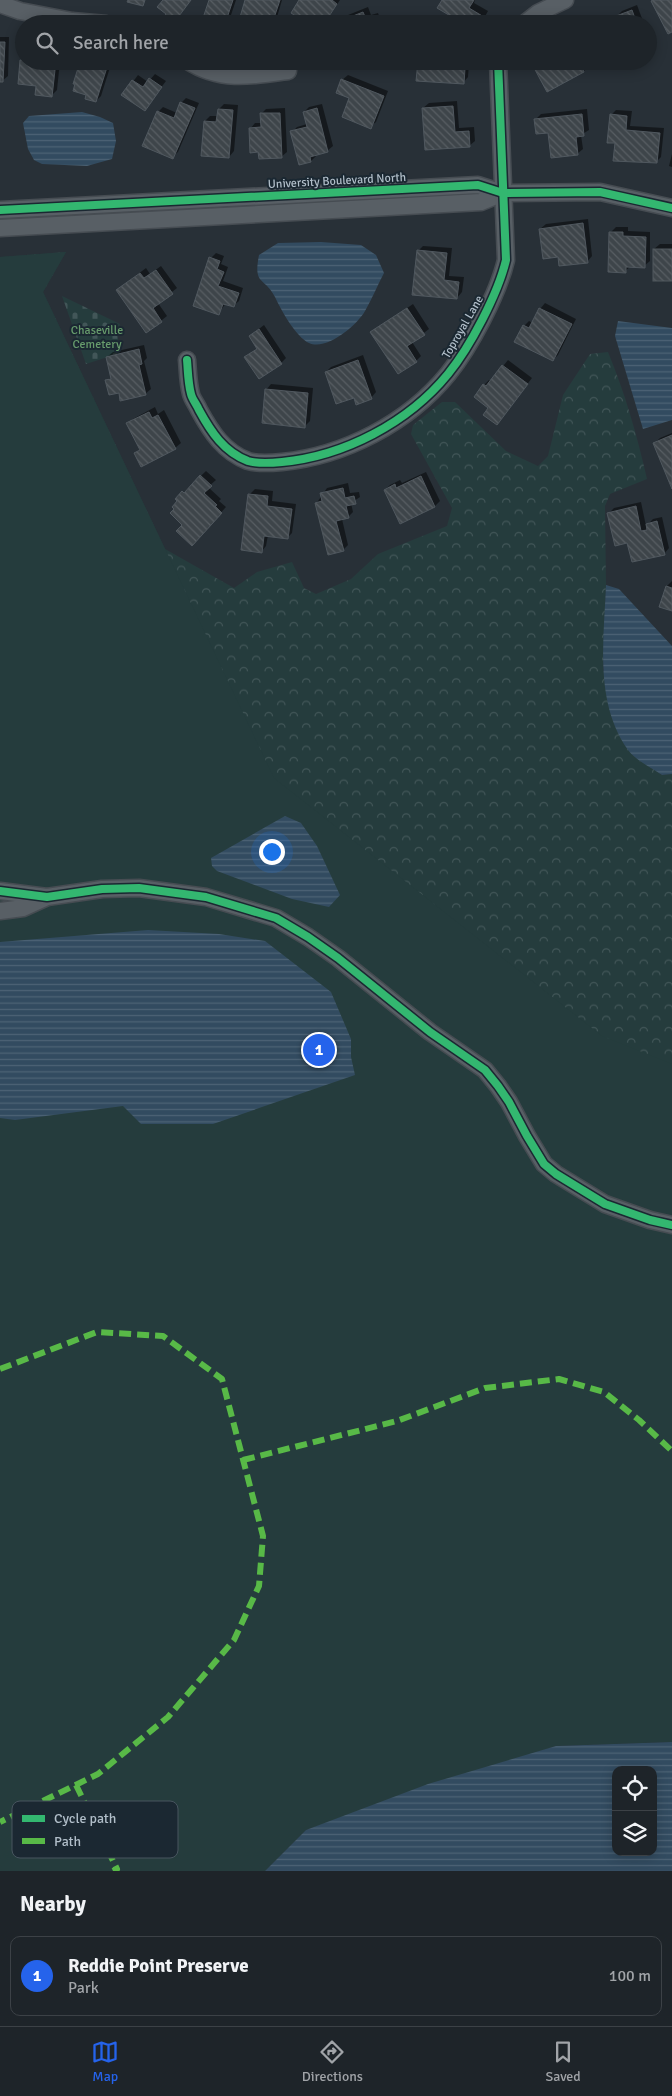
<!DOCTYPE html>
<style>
:root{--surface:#1e2429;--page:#2b3035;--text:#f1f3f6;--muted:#a1a4a8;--line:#3c4146;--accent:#2563eb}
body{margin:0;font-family:Signika,sans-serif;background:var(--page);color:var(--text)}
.controls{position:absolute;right:15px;bottom:15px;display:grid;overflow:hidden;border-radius:10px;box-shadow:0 2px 12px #0003}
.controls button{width:45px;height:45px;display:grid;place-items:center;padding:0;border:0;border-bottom:1px solid var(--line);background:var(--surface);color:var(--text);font:25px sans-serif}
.you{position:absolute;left:271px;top:851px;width:18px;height:18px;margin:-12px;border:4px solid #fff;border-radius:50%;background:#1a73e8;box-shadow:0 0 0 8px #1a73e833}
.badge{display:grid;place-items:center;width:32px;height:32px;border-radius:50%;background:var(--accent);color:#fff;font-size:16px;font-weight:700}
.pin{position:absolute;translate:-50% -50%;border:2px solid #fff;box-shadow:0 1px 5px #0006}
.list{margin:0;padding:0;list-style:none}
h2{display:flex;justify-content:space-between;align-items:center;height:65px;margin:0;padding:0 20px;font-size:21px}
h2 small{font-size:16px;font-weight:400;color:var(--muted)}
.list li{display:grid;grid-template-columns:32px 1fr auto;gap:15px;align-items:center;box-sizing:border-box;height:80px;margin:0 10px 10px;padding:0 10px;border:1px solid var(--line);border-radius:10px}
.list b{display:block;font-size:19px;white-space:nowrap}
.list p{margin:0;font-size:16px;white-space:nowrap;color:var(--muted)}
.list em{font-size:16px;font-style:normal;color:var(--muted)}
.icon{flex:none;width:28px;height:28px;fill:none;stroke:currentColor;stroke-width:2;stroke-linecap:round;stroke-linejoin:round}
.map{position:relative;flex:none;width:672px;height:1871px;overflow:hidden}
.search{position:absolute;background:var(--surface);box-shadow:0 2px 12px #0003;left:15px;right:15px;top:15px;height:55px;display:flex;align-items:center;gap:12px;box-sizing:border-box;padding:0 18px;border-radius:28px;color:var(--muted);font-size:19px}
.sheet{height:155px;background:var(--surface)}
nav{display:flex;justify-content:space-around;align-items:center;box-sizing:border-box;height:70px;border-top:1px solid var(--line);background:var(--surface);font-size:14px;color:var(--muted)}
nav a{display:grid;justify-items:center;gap:2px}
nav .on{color:var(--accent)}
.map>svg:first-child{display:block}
.forest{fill:url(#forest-crowns)}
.cemetery{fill:url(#cemetery-stones)}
.green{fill:#253c3d}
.water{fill:url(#water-rules);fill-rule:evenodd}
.shadow{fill:#0007}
.building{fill:url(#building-back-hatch);stroke:#50585f}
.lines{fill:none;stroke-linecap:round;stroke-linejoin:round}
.minor-casing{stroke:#464c52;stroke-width:19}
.minor{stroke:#585f65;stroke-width:16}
.quiet{stroke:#58b947;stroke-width:6;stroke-dasharray:12 6;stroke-linecap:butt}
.cycleway-casing{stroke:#1b2832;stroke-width:11}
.cycleway{stroke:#33b770;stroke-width:8}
.labels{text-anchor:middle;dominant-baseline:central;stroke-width:4;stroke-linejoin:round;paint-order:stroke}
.street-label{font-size:12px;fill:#b1bec9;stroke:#1b2832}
.park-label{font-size:12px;fill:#679b6c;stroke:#1b2832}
.key{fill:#1b2832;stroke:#48555f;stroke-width:1}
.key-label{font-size:14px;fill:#b1bec9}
</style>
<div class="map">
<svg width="672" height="1871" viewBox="0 0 672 1871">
<defs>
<pattern id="forest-crowns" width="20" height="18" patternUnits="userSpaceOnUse" patternTransform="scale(1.25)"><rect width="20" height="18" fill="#253c3d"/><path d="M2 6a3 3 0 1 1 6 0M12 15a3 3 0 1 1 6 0" fill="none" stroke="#425658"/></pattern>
<pattern id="cemetery-stones" width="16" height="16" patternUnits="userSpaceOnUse" patternTransform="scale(1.25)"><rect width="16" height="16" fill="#253c3d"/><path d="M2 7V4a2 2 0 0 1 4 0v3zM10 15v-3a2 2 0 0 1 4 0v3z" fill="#425658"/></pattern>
<pattern id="water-rules" width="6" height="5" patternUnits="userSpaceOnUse" patternTransform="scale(1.25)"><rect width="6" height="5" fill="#324b60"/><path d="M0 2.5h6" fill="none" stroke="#4d6375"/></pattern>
<pattern id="building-back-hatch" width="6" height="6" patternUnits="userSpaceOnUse" patternTransform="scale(1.25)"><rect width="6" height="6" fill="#3e454a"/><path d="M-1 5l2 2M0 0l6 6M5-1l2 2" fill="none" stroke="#585e63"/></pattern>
</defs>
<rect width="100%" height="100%" fill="#283037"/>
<path class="forest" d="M66,252L43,292L165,549L234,588L257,572L292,562L304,588L316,594L351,579L378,554L447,526L452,508L411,434L413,425L442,402H455L506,451L538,466L548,456L563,395L590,354L608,352C625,393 637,435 647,479L610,494L605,506L606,585L603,670L661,775L672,774V1198L285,816L0,257Z"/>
<polygon class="cemetery" points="62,296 120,324 117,332 120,353 86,364"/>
<polygon class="green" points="66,252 43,292 274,778 602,1036 672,1064 672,1742 556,1746 306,1830 265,1871 0,1871 0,257"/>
<g class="water">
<polygon points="82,112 100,117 113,123 116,141 112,159 87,166 42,164 34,160 28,149 23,123 29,116"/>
<path d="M321,242L361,245L376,255L384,273C377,286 372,299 365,311C357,325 327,351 309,343C296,337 281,310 275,297C264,276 253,286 259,255L278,243Z"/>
<polygon points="618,321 672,328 672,420 643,429 615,336"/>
<path d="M606,585L619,589L672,646V774L662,775C652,768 635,760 628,750C594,702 604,639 606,585Z"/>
<polygon points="285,816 301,823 317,846 340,895 329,907 292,899 217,871 212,866 211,858"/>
<polygon points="148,930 219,934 265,941 331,992 351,1039 351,1057 355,1075 213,1124 141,1124 123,1106 15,1120 0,1118 0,942"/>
<path d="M672,1742V1871H265L306,1830L428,1784L556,1746ZM616,1770H653V1852H616Z"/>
</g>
<g class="shadow">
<polygon points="210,0 236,0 228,24 202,24"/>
<polygon points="247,0 282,0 275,24 239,24"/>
<polygon points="301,0 340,0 324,24 305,24 307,22"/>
<polygon points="443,0 475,0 474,3 488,11 481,24 467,24"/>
<polygon points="637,5 644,24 620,24 617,16 622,11"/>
<polygon points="368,7 371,15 378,13 382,24 334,24 338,19"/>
<polygon points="648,35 652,45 648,49"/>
<polygon points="0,37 9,37 8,76 2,81 0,81"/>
<polygon points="24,58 24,61 60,61 57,90 52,95 37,84 22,61"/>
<polygon points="82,61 112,61 101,96 96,101 87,94 81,63"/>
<polygon points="419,61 469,63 468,77 463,83"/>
<polygon points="539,61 586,61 589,66 584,71 547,90 534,66"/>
<polygon points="608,61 617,61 609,64"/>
<polygon points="155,74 166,81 145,109 123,95 138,75 148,82"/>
<polygon points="348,75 388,91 376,122 370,127 351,98 342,80"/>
<polygon points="186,98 199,103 178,152 172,157 158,112 163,107 177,113 181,103"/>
<polygon points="457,101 459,128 474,127 475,141 469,146 423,108 429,103"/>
<polygon points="224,104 238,105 234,151 229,157 202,154 205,121 210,116 218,116 219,109"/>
<polygon points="322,104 333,146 327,151 315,154 316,156 311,161 292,132 297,127 307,124 304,112 309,107"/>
<polygon points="285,108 287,152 281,157 259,151 250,129 255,123 262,123 261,114 266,109"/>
<polygon points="587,109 589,130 581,135 583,149 577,154 536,119 541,114"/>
<polygon points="616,110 632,111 630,126 664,128 661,157 656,162 616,142 611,115"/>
<polygon points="672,154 672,167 669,166"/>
<polygon points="588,219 592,256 587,262 559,256 540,229 546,224"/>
<polygon points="616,227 628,227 628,231 650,232 650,261 644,266 631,266 625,271 611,232"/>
<polygon points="660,244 672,244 672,280 654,249"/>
<polygon points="423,246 452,248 449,276 464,277 462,292 457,298 418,251"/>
<polygon points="216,253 224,256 221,264 228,267 223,281 243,288 239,301 233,306 226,303 219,313 211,258"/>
<polygon points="161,266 177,288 158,303 167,316 147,332 117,290 146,268 150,274"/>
<polygon points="545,303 576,319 558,355 553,360 524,326 529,321 533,323 540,309"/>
<polygon points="413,304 429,329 412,342 421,356 416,361 372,332"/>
<polygon points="264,325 286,358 281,363 246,357 258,348 250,336"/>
<polygon points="144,345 147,358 144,361 151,389 145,394 120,391 107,381 112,376 107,357 113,352"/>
<polygon points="363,355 376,392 371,398 354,396 326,372 331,367"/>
<polygon points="508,360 532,378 497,424 490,407 484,385 489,380 491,381"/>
<polygon points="271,384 313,388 310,421 305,426 266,390"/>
<polygon points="155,407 158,414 164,410 181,443 175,448 142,465 136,453 140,449 128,424 133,419"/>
<polygon points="672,433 672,486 655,443 660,438"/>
<polygon points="206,471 216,480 208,487 221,499 219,501 226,507 192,544 177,499"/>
<polygon points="426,472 440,501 435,506 400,522 385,490 390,485 400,480 402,483"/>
<polygon points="348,483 350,493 359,492 360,497 351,503 353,512 348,517 342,519 348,545 343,550 316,504 327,488"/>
<polygon points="255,489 273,491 272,501 296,504 292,533 287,538 268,535 266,546 261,552 250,494"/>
<polygon points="641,502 646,526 653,519 662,517 669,548 664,554 628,541 609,513 614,508"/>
<polygon points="672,581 672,610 667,586"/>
</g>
<g class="building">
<polygon points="128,0 145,0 143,6 127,2"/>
<polygon points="163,0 191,0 173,24 164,17 166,14 157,7"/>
<polygon points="209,0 233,0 225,24 201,24"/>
<polygon points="245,0 280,0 272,24 238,24"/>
<polygon points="299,0 332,0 337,4 324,24 304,24 305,22 291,13"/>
<polygon points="442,0 474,0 469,8 484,17 480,24 464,24 437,8"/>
<polygon points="653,0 672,0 672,32 668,34 651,1"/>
<polygon points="632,10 637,24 619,24 616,16"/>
<polygon points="363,12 366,19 372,17 375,24 333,24"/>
<polygon points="0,42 5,42 3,82 0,82"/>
<polygon points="20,60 56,61 52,97 35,95 36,86 18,84"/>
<polygon points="92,61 109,61 96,102 85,99 86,95 73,91 75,84 73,84 80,62 91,66"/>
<polygon points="418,61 452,61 451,67 465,68 464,84 416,81"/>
<polygon points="541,61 579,61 584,72 547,92 533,66"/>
<polygon points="149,78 162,87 145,111 121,95 132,80 143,87"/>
<polygon points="341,79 384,96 371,129 342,117 349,98 336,93"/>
<polygon points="180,102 195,108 173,159 142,146 157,111 174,118"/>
<polygon points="453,106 455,132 469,131 470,147 425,150 422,108"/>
<polygon points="317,108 328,152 310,157 311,162 299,165 290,131 307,127 303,112"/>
<polygon points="218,109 233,110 229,158 201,156 204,121 216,122"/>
<polygon points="260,113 280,113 282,158 259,159 258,152 250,153 249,128 261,127"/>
<polygon points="582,114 584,136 576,137 578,155 551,158 548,133 536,134 534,119"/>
<polygon points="610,114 627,116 626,130 660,133 657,163 613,161 615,143 607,143"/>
<polygon points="583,223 588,263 559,266 558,257 543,259 539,229"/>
<polygon points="609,232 623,232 623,236 646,237 645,268 626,267 626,273 608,272"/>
<rect x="653" y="249" width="19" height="32"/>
<polygon points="417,250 447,253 444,280 459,282 457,299 412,295"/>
<polygon points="209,257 220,261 217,269 224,272 218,286 239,293 234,307 223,304 219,315 193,306"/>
<polygon points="156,270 173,294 153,308 162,322 146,333 116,290 140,273 144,278"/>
<polygon points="407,308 425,335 407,346 417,362 398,374 370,332"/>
<polygon points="539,308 572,324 553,361 514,342 523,325 529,328"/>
<polygon points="259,329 282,364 259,379 244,357 257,349 249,336"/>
<polygon points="139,349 142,364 139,365 146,395 120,401 119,393 109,395 105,380 111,379 106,357"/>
<polygon points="358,360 372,399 356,405 354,398 336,404 325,372"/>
<polygon points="502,365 528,384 497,425 483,415 488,408 474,397 483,384 486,386"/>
<polygon points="265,389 308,393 305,428 262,423"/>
<polygon points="149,412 152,418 158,415 176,449 141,467 134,453 140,450 126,423"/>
<polygon points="672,435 672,489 653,443"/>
<polygon points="200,475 212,486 204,493 217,505 215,506 222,513 192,546 176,531 182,525 170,513 174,509 172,507 177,501 175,499 182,491 184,493"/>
<polygon points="421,476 435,507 400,524 384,490 395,484 396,488"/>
<polygon points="343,488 345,498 354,496 356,504 346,506 349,518 336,521 344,551 328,555 315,503 322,501 320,493"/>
<polygon points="248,494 268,496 267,506 292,509 288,539 264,536 262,553 241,550"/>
<polygon points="636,506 641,531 647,530 646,524 657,521 665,555 632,562 627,543 615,546 607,513"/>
<polygon points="666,586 672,588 672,611 659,607"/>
</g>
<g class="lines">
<g class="minor-casing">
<g id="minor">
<polyline points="0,4 20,11 72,21 106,24"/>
<polyline points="524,24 538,13 565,0"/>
<path d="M188,61C220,82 253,76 288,71"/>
<polyline points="0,210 478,185 503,193 600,192 672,208"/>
<polyline points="0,228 481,202 503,193"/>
<path d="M187,360C188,371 188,383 191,394C192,399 197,405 199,410C211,432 224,452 248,461C258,464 271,463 282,462C344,456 408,423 448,374C470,347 498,294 506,260L498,61"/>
<polyline points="0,891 47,897 102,889 139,888 206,897 276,918 308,937 338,958 430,1032 485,1070 498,1086 509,1102 527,1136 544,1164 556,1174 605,1204 650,1220 672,1225"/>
<polyline points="0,911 23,908 45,898"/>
</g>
</g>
<use href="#minor" class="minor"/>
<g class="quiet">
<polyline points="0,1369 97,1332 163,1336 222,1379 263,1536 259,1586 234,1640 168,1717 98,1774 0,1822"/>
<polyline points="243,1460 397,1421 485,1388 559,1379 604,1392 639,1420 672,1451"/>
<polyline points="76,1785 117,1869 113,1871"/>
</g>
<g class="cycleway-casing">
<g id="cycleway">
<polyline points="0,210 478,185 503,193 600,192 672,208"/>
<path d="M187,360C188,371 188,383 191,394C192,399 197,405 199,410C211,432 224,452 248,461C258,464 271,463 282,462C344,456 408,423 448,374C470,347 498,294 506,260L498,61"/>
<polyline points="0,891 47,897 102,889 139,888 206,897 276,918 308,937 338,958 430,1032 485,1070 498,1086 509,1102 527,1136 544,1164 556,1174 605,1204 650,1220 672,1225"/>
</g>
</g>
<use href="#cycleway" class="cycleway"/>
</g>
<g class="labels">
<g class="street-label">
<text transform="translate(337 181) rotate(-3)">University Boulevard North</text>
<text transform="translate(463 327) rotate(-60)">Toproyal Lane</text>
</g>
<g class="park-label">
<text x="97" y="330">Chaseville<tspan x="97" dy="14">Cemetery</tspan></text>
</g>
</g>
<rect x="12" y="1801" width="166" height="57" rx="8" class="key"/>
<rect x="22" y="1815" width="23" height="7" fill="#33b770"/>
<rect x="22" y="1838" width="23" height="6" fill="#58b947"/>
<g class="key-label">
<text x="54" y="1823">Cycle path</text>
<text x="54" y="1846">Path</text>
</g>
</svg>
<div class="controls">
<button><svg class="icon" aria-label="locate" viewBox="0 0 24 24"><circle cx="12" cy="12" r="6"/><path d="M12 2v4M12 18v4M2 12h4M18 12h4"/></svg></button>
<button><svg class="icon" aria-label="layers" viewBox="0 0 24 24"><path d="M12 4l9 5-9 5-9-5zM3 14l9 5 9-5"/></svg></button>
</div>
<div class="you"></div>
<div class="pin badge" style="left:319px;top:1050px">1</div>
<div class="search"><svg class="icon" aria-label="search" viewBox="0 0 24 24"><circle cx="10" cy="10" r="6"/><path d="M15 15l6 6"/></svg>Search here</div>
</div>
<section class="sheet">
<h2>Nearby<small></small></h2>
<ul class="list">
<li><span class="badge">1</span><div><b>Reddie Point Preserve</b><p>Park</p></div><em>100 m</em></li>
</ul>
</section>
<nav>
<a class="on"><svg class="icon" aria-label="map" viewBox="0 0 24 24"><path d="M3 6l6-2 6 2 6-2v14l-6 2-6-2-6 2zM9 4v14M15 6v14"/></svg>Map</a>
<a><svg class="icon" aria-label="directions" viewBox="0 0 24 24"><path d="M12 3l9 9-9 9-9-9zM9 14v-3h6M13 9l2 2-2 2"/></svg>Directions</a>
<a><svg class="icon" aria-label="saved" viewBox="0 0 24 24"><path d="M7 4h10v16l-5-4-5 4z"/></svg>Saved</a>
</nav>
